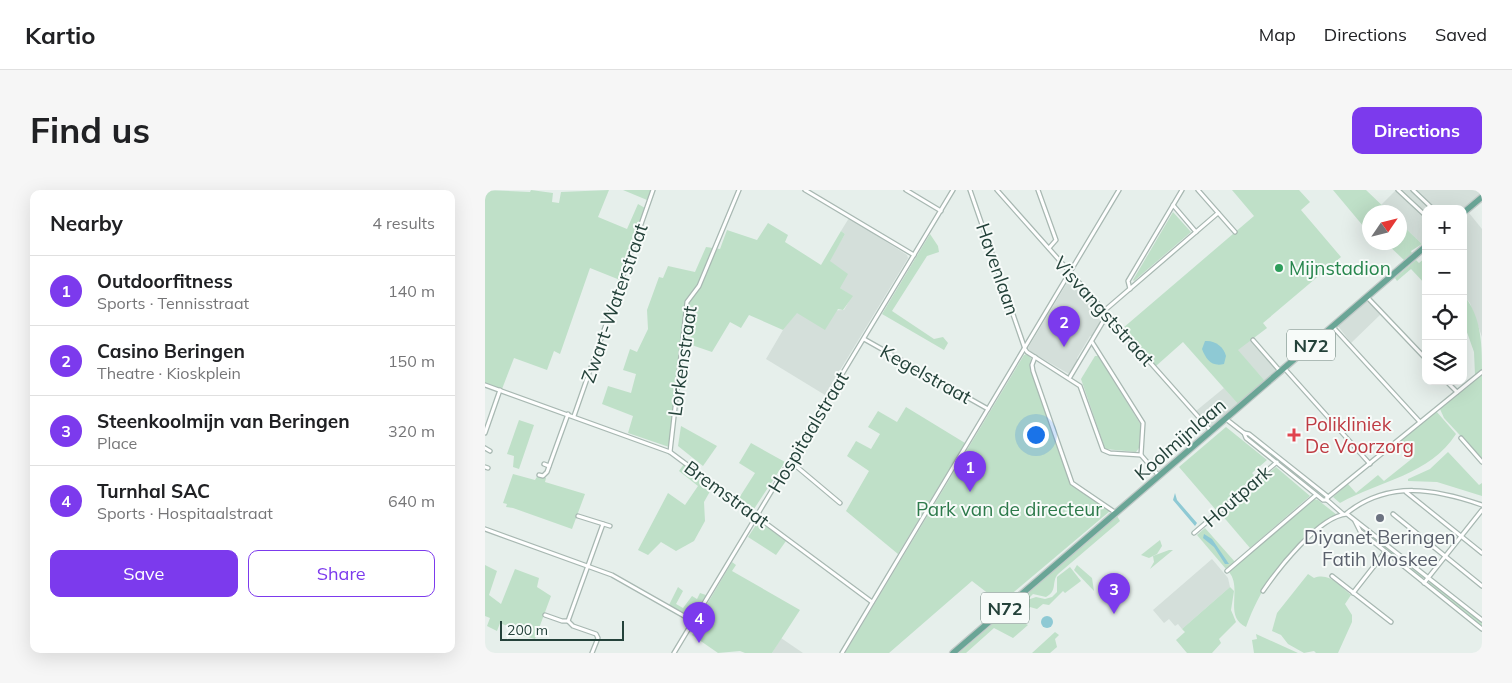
<!DOCTYPE html>
<meta charset="utf-8">
<style>
:root{--surface:#fff;--page:#f6f6f6;--text:#202124;--muted:#757577;--line:#e0e0e0;--accent:#7c3aed}
body{margin:0;font-family:Mulish,sans-serif;background:var(--page);color:var(--text)}
.controls{position:absolute;right:15px;top:15px;display:grid;overflow:hidden;border-radius:10px;box-shadow:0 5px 20px #0002}
.controls button{width:45px;height:45px;display:grid;place-items:center;padding:0;border:0;border-bottom:1px solid var(--line);background:var(--surface);color:var(--text);font:25px sans-serif}
.compass{position:absolute;left:877px;top:15px;width:45px;height:45px;border-radius:50%;background:var(--surface);box-shadow:0 5px 20px #0002;rotate:55deg}
.scale{position:absolute;left:15px;bottom:12px;width:124px;box-sizing:border-box;padding-left:5px;border:2px solid #24423a;border-top:0;font-size:14px;line-height:18px;white-space:nowrap;color:#24423a;-webkit-text-stroke:4px #f7fbf9;paint-order:stroke}
.you{position:absolute;left:550px;top:244px;width:18px;height:18px;margin:-12px;border:4px solid #fff;border-radius:50%;background:#1a73e8;box-shadow:0 0 0 8px #1a73e833}
.badge{display:grid;place-items:center;width:32px;height:32px;border-radius:50%;background:var(--accent);color:#fff;font-size:16px;font-weight:700}
.pin{position:absolute;translate:-50% -41px;filter:drop-shadow(0 1px 2px #0008)}
.pin::after{content:'';position:absolute;top:26px;width:18px;height:15px;background:inherit;clip-path:polygon(0 0,100% 0,50% 100%)}
.list{margin:0;padding:0;list-style:none}
h2{display:flex;justify-content:space-between;align-items:center;height:65px;margin:0;padding:0 20px;font-size:21px}
h2 small{font-size:16px;font-weight:400;color:var(--muted)}
.list li{display:grid;grid-template-columns:32px 1fr auto;gap:15px;align-items:center;box-sizing:border-box;height:70px;padding:0 20px;border-top:1px solid var(--line)}
.list b{display:block;font-size:19px;white-space:nowrap}
.list p{margin:0;font-size:16px;white-space:nowrap;color:var(--muted)}
.list em{font-size:16px;font-style:normal;color:var(--muted)}
.actions{display:flex;gap:10px;padding:15px 20px}
.actions a{flex:1;padding:11px 0;border:1px solid var(--accent);border-radius:10px;text-align:center;font-size:18px;color:var(--accent)}
.actions .main{background:var(--accent);color:#fff}
.icon{flex:none;width:28px;height:28px;fill:none;stroke:currentColor;stroke-width:2;stroke-linecap:round;stroke-linejoin:round}
.map{position:relative;flex:none;width:997px;height:463px;overflow:hidden;border-radius:10px}
header{display:flex;align-items:center;gap:30px;box-sizing:border-box;height:70px;padding:0 25px;background:var(--surface);border-bottom:1px solid var(--line)}
header strong{font-size:24px}
nav{display:flex;gap:28px;margin-inline-start:auto;font-size:18px}
.intro{display:flex;align-items:center;justify-content:space-between;box-sizing:border-box;height:120px;padding:0 30px}
h1{margin:0;font-size:35px}
.button{padding:12px 22px;border-radius:10px;background:var(--accent);color:#fff;font-size:18px;font-weight:700}
main{display:flex;gap:30px;padding:0 30px}
aside{flex:1;background:var(--surface);border-radius:10px;box-shadow:0 5px 20px #0002}
.map>svg:first-child{display:block}
.built{fill:#d4dfda}
.green{fill:#bfe0c8}
.water{fill:#8ec9d4}
.lines{fill:none;stroke-linecap:round;stroke-linejoin:round}
.street-casing{stroke:#a8b8b2;stroke-width:5.5}
.primary-casing{stroke:#c2cac8;stroke-width:8}
.street{stroke:#fff;stroke-width:3}
.primary{stroke:#6aa596;stroke-width:5.5}
.leisure-dot{fill:#2e9e5b;stroke:#f7fbf9;stroke-width:2}
.health-dot{fill:#e0444e;stroke:#f7fbf9;stroke-width:2}
.worship-dot{fill:#6b7280;stroke:#f7fbf9;stroke-width:2}
.labels{text-anchor:middle;dominant-baseline:central;stroke-width:4;stroke-linejoin:round;paint-order:stroke}
.shield{fill:#f7fbf9;stroke:#637a73;stroke-width:1}
.shield-label{font-size:18px;font-weight:bold;fill:#24423a}
.leisure-label{font-size:19px;fill:#27864d;stroke:#f7fbf9;text-anchor:start}
.street-label{font-size:19px;fill:#24423a;stroke:#f7fbf9}
.health-label{font-size:19px;fill:#be3a42;stroke:#f7fbf9;text-anchor:start}
.park-label{font-size:19px;fill:#2d7a4b;stroke:#f7fbf9}
.worship-label{font-size:19px;fill:#5b616d;stroke:#f7fbf9}
</style>
<header>
<strong>Kartio</strong>
<nav><a>Map</a><a>Directions</a><a>Saved</a></nav>
</header>
<div class="intro"><h1>Find us</h1><a class="button">Directions</a></div>
<main>
<aside>
<h2>Nearby<small>4 results</small></h2>
<ul class="list">
<li><span class="badge">1</span><div><b>Outdoorfitness</b><p>Sports · Tennisstraat</p></div><em>140 m</em></li>
<li><span class="badge">2</span><div><b>Casino Beringen</b><p>Theatre · Kioskplein</p></div><em>150 m</em></li>
<li><span class="badge">3</span><div><b>Steenkoolmijn van Beringen</b><p>Place</p></div><em>320 m</em></li>
<li><span class="badge">4</span><div><b>Turnhal SAC</b><p>Sports · Hospitaalstraat</p></div><em>640 m</em></li>
</ul>
<div class="actions"><a class="main">Save</a><a>Share</a></div>
</aside>
<div class="map">
<svg width="997" height="463" viewBox="0 0 997 463">
<rect width="100%" height="100%" fill="#e6efeb"/>
<g class="built">
<polygon points="911,0 997,0 997,3 978,19 941,19 941,51 937,54 915,33 914,22 904,22 896,15"/>
<polygon points="984,23 997,39 997,147 985,113 978,104 978,28"/>
<polygon points="364,28 422,65 423,68 340,205 281,169 298,140 312,122 359,120 367,106 355,98 344,71 360,44 356,41"/>
<polygon points="585,88 588,88 620,125 607,146 605,146 592,168 593,170 588,182 584,184 546,162 543,158"/>
<polygon points="882,111 896,124 866,153 853,136"/>
<polygon points="766,148 791,177 791,180 780,191 752,160"/>
<polygon points="739,198 753,214 725,236 711,221"/>
<polygon points="727,369 743,388 745,397 697,439 693,434 690,436 684,429 679,433 668,420"/>
<polygon points="296,448 318,463 287,463"/>
</g>
<g class="green">
<polygon points="0,0 45,2 46,0 68,3 67,12 74,13 76,2 124,0 113,27 142,39 153,14 160,18 135,90 105,78 75,164 69,161 62,180 29,168 17,199 0,193"/>
<polygon points="138,0 166,0 162,10"/>
<polygon points="747,0 814,0 825,12 816,20 856,67 778,133 782,138 753,160 780,191 753,214 698,152 671,176 638,138 769,26"/>
<polygon points="848,0 881,0 904,22 884,22 884,43"/>
<polygon points="688,22 706,42 649,91 648,90"/>
<polygon points="283,33 303,45 300,52 336,75 356,41 360,44 345,71 363,84 355,98 368,106 358,120 353,119 340,140 312,123 298,140 264,125 256,138 245,132 227,162 195,151 184,257 143,243 148,226 117,214 123,196 146,203 151,184 138,180 145,159 152,162 163,139 162,120 174,87 178,88 183,76 210,82 221,57 235,59 242,40 272,50"/>
<polygon points="915,33 937,54 926,61 927,63 919,70 901,53 914,52"/>
<polygon points="445,44 453,56 454,62 442,66 407,121 449,149 458,147 463,153 459,160 397,124"/>
<polygon points="941,67 941,95 926,79 912,91 910,88 931,70 934,73"/>
<path d="M978,104C996,126 997,152 997,180L990,185L989,162L978,131Z"/>
<polygon points="539,165 542,164 546,168 545,178 585,293 625,321 523,407 525,409 518,415 487,391 404,463 360,463"/>
<polygon points="610,166 613,166 656,235 654,258 651,262 620,259 596,189"/>
<polygon points="997,185 997,269 959,228 955,219"/>
<polygon points="421,217 480,253 413,364 361,321 384,281 362,266 371,251 386,259 395,244 383,237 393,221 412,232"/>
<path d="M951,221L971,244C945,285 894,291 855,313L848,307L863,294L871,303L893,285L899,291L929,267L916,250Z"/>
<polygon points="34,230 49,235 34,279 28,277 29,266 22,264"/>
<polygon points="196,236 232,256 218,276 193,256"/>
<polygon points="741,237 782,270 767,283 770,286 731,320 694,277"/>
<polygon points="266,253 300,272 269,319 254,308 270,283 254,273"/>
<polygon points="963,262 994,295 997,293 997,306 952,292 923,291 923,289 945,279"/>
<polygon points="199,274 228,296 219,312 220,331 209,351 191,361 176,352 163,365 153,360 183,303 200,315 213,296 194,281"/>
<polygon points="791,277 825,306 765,358 736,324"/>
<polygon points="28,284 50,290 53,285 61,288 60,292 100,304 87,339 28,318 21,317 22,314 18,313"/>
<path d="M829,309L833,310L852,325C808,353 779,388 761,437C738,426 758,399 744,382Z"/>
<path d="M632,326L635,331L573,384C566,392 573,401 561,407L548,404L542,410L551,407L560,409L567,407L572,402V387L585,377L596,391L580,403L578,401L564,415L558,414L552,419L545,417L535,431L543,435L528,448L509,438L481,463H474Z"/>
<polygon points="273,332 276,332 301,351 291,365 263,347"/>
<polygon points="720,338 750,372 741,379 712,345"/>
<polygon points="880,340 939,386 939,388 935,388 880,343"/>
<polygon points="675,350 677,356 672,364 664,368 656,365"/>
<polygon points="684,360 688,360 665,379 669,372 668,366"/>
<polygon points="247,372 251,375 247,381 315,420 287,463 260,463 255,461 233,463 207,445 211,438 209,436"/>
<polygon points="0,375 12,381 4,405 16,414 30,379 54,388 52,397 66,406 50,449 28,443 29,439 15,433 12,441 2,436 5,428 0,426"/>
<polygon points="592,375 607,388 609,401 589,380"/>
<path d="M823,384L829,388C844,382 855,396 866,405L860,414L867,425V432L853,463H831L829,461L819,463L803,454L796,445L787,441L792,423Z"/>
<polygon points="944,391 997,432 997,436 944,395"/>
<polygon points="193,397 198,401 191,414 198,418 207,406 212,409 215,403 221,405 207,427 184,415"/>
<polygon points="745,397 749,401 746,420 751,432 734,449 736,453 727,463 702,463 691,450 700,442 697,439"/>
<polygon points="570,442 574,445 570,449 572,457 565,463 547,463"/>
<polygon points="771,444 813,463 769,463 767,450 772,449"/>
</g>
<g class="water">
<path d="M720,151C730,150 739,157 741,166L739,174C726,177 721,169 717,159Z"/>
<polygon points="690,303 692,310 712,333 710,336 688,310"/>
<polygon points="719,344 727,349 744,374 740,374 729,357 718,348"/>
<circle cx="562" cy="432" r="6"/>
</g>
<g class="lines">
<g class="street-casing">
<g id="street">
<polyline points="320,0 429,65"/>
<polyline points="421,0 456,21"/>
<polyline points="485,0 540,159 542,162 595,196 618,260 625,263 656,265 674,286"/>
<polyline points="512,0 726,241"/>
<polyline points="553,0 571,50 564,58"/>
<polyline points="713,0 750,42"/>
<polyline points="913,0 941,26"/>
<polyline points="928,0 948,19"/>
<polyline points="688,15 711,42"/>
<polyline points="645,99 643,91 697,0"/>
<polyline points="882,107 941,169"/>
<polyline points="619,121 733,23"/>
<polyline points="848,137 935,232"/>
<polyline points="379,149 503,219"/>
<polyline points="768,150 795,181"/>
<polyline points="607,152 658,233 656,265"/>
<polyline points="550,167 547,175 548,181 587,293 631,323"/>
<polyline points="800,179 885,274"/>
<polyline points="585,187 622,125"/>
<polyline points="961,191 972,202"/>
<polyline points="0,195 185,262 387,412"/>
<polyline points="89,226 168,0"/>
<polyline points="741,229 759,243 761,248 838,310 842,310"/>
<polyline points="0,243 15,200"/>
<polyline points="759,243 764,244 842,306 842,310 858,324"/>
<polyline points="976,248 997,272"/>
<polyline points="0,258 5,261"/>
<polyline points="185,262 202,112 214,96 254,0"/>
<polyline points="305,271 355,313"/>
<polyline points="59,274 64,276"/>
<polyline points="0,277 3,278"/>
<polyline points="54,285 58,286 62,282 83,224"/>
<polyline points="921,302 997,363"/>
<polyline points="842,308 997,182"/>
<path d="M862,323C904,290 951,299 997,315"/>
<polyline points="908,324 997,396"/>
<polyline points="93,326 125,336"/>
<polyline points="870,331 875,341 997,439"/>
<polyline points="0,339 127,385 208,431"/>
<polyline points="709,343 792,272"/>
<polyline points="742,381 831,305"/>
<polyline points="847,386 906,432"/>
<polyline points="939,393 997,320"/>
<path d="M778,401C793,379 834,326 862,324L997,430"/>
<polyline points="868,403 900,362"/>
<polyline points="60,425 77,431 83,431 88,436 111,444 113,448 107,463"/>
<polyline points="83,431 118,334"/>
<polyline points="189,463 468,0"/>
<polyline points="357,463 634,0"/>
</g>
</g>
<g class="primary-casing">
<g id="primary">
<polyline points="978,23 997,7"/>
<polyline points="468,463 941,56"/>
</g>
</g>
<use href="#street" class="street"/>
<use href="#primary" class="primary"/>
</g>
<circle class="leisure-dot" cx="794" cy="78" r="5"/>
<path class="health-dot" d="M806.5 237.5h5v5h5v5h-5v5h-5v-5h-5v-5h5z"/>
<circle class="worship-dot" cx="895" cy="328" r="5"/>
<g class="labels">
<g class="shield">
<rect x="802" y="139.5" width="48" height="31" rx="4"/>
<rect x="496" y="402.5" width="48" height="31" rx="4"/>
</g>
<g class="shield-label">
<text x="826" y="155">N72</text>
<text x="520" y="418">N72</text>
</g>
<g class="leisure-label">
<text x="804" y="78">Mijnstadion</text>
</g>
<g class="street-label">
<text transform="translate(513 79) rotate(71)">Havenlaan</text>
<text transform="translate(129 113) rotate(-71)">Zwart-Waterstraat</text>
<text transform="translate(619 121) rotate(48)">Visvangststraat</text>
<text transform="translate(197 171) rotate(-82)">Lorkenstraat</text>
<text transform="translate(441 184) rotate(29)">Kegelstraat</text>
<text transform="translate(323 242) rotate(-59)">Hospitaalstraat</text>
<text transform="translate(695 249) rotate(-41)">Koolmijnlaan</text>
<text transform="translate(242 304) rotate(36)">Bremstraat</text>
<text transform="translate(752 306) rotate(-41)">Houtpark</text>
</g>
<g class="health-label">
<text x="820" y="234">Polikliniek<tspan x="820" dy="22">De Voorzorg</tspan></text>
</g>
<g class="park-label">
<text x="524" y="319">Park van de directeur</text>
</g>
<g class="worship-label">
<text x="895" y="347">Diyanet Beringen<tspan x="895" dy="22">Fatih Moskee</tspan></text>
</g>
</g>
</svg>
<div class="controls">
<button>+</button>
<button>−</button>
<button><svg class="icon" aria-label="locate" viewBox="0 0 24 24"><circle cx="12" cy="12" r="6"/><path d="M12 2v4M12 18v4M2 12h4M18 12h4"/></svg></button>
<button><svg class="icon" aria-label="layers" viewBox="0 0 24 24"><path d="M12 4l9 5-9 5-9-5zM3 14l9 5 9-5"/></svg></button>
</div>
<svg class="compass" viewBox="-18 -18 36 36"><path d="M0-13l5 13h-10z" fill="#e53935"/><path d="M0 13l5-13h-10z" fill="#757577"/></svg>
<div class="scale">200 m</div>
<div class="you"></div>
<div class="pin badge" style="left:485px;top:302px">1</div>
<div class="pin badge" style="left:579px;top:157px">2</div>
<div class="pin badge" style="left:629px;top:424px">3</div>
<div class="pin badge" style="left:214px;top:453px">4</div>
</div>
</main>
